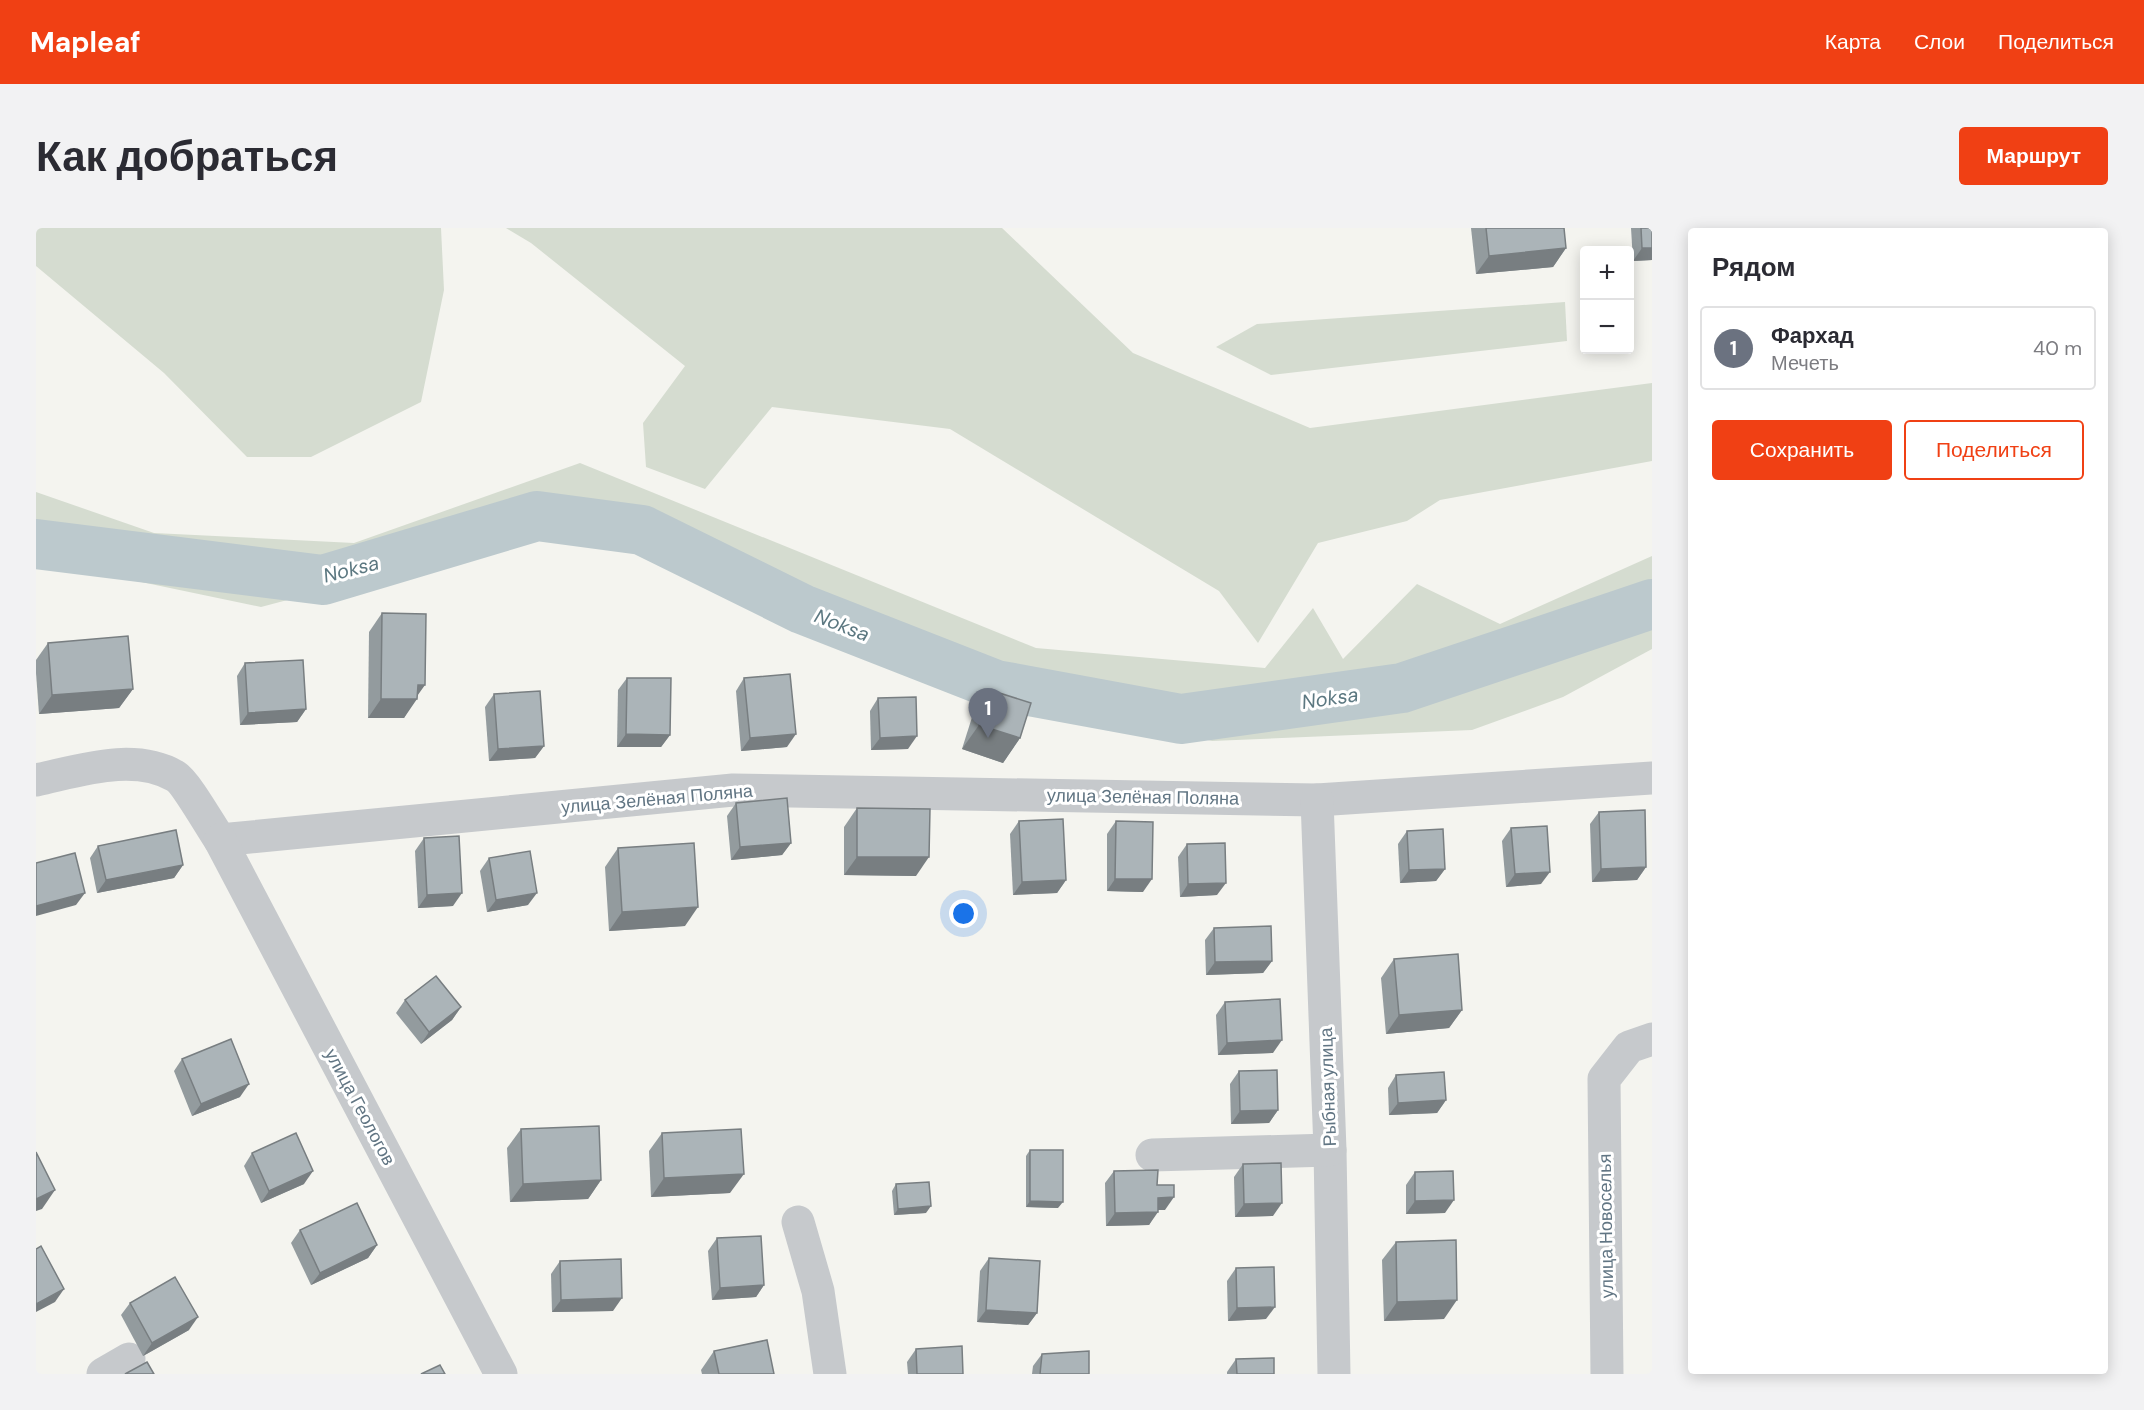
<!DOCTYPE html>
<html lang="ru">
<meta charset="utf-8">
<style>
:root{--surface:#fff;--page:#f2f2f3;--text:#2b2b33;--muted:#7c7c81;--line:#e1e1e2;--accent:#f04014}
body{margin:0;font-family:"DM Sans",sans-serif;background:var(--page);color:var(--text)}
.controls{position:absolute;right:18px;top:18px;display:grid;overflow:hidden;border-radius:6px;box-shadow:0 3px 15px #0003}
.controls button{width:54px;height:54px;display:grid;place-items:center;padding:0;border:0;border-bottom:2px solid var(--line);background:var(--surface);color:var(--text);font:30px sans-serif}
.you{position:absolute;left:928px;top:686px;width:21px;height:21px;margin:-15px;border:4px solid #fff;border-radius:50%;background:#1a73e8;box-shadow:0 0 0 9px #1a73e833}
.badge{display:grid;place-items:center;width:39px;height:39px;border-radius:50%;background:var(--accent);color:#fff;font-size:20px;font-weight:700}
.pin{position:absolute;translate:-50% -50px;filter:drop-shadow(0 2px 3px #0008)}
.pin::after{content:'';position:absolute;top:32px;width:21px;height:18px;background:inherit;clip-path:polygon(0 0,100% 0,50% 100%)}
.list{margin:0;padding:0;list-style:none}
h2{display:flex;justify-content:space-between;align-items:center;height:78px;margin:0;padding:0 24px;font-size:26px}
h2 small{font-size:20px;font-weight:400;color:var(--muted)}
.list li{display:grid;grid-template-columns:39px 1fr auto;gap:18px;align-items:center;box-sizing:border-box;height:84px;margin:0 12px 12px;padding:0 12px;border:2px solid var(--line);border-radius:6px}
.list b{display:block;font-size:22px;white-space:nowrap}
.list p{margin:0;font-size:20px;white-space:nowrap;color:var(--muted)}
.list em{font-size:20px;font-style:normal;color:var(--muted)}
.actions{display:flex;gap:12px;padding:18px 24px}
.actions a{flex:1;padding:14px 0;border:2px solid var(--accent);border-radius:6px;text-align:center;font-size:21px;color:var(--accent)}
.actions .main{background:var(--accent);color:#fff}
.map{position:relative;flex:none;width:1616px;height:1146px;overflow:hidden;border-radius:6px}
header{display:flex;align-items:center;gap:36px;box-sizing:border-box;height:84px;padding:0 30px;background:var(--accent);color:#fff}
header strong{font-size:28px}
nav{display:flex;gap:33px;margin-inline-start:auto;font-size:21px}
.intro{display:flex;align-items:center;justify-content:space-between;box-sizing:border-box;height:144px;padding:0 36px}
h1{margin:0;font-size:42px}
.button{padding:15px 27px;border-radius:6px;background:var(--accent);color:#fff;font-size:21px;font-weight:700}
main{display:flex;gap:36px;padding:0 36px}
aside{flex:1;background:var(--surface);border-radius:6px;box-shadow:0 3px 15px #0003}
.map>svg:first-child{display:block}
.green{fill:#d5dcd0}
.lines{fill:none;stroke-linecap:round;stroke-linejoin:round}
.river{stroke:#bcc9cd;stroke-width:50}
.minor{stroke:#c6c9cc;stroke-width:33}
.wall{fill:#939b9e}
.shaded-wall{fill:#787e81}
.building{fill:#abb4b8;stroke:#787e81;stroke-width:1.5}
.labels{text-anchor:middle;dominant-baseline:central;stroke-width:6;stroke-linejoin:round;paint-order:stroke}
.street-label{font-size:18px;fill:#617583;stroke:#fff}
.water-label{font-size:20px;font-style:italic;fill:#5c7881;stroke:#fff}
</style>
<header>
<strong>Mapleaf</strong>
<nav><a>Карта</a><a>Слои</a><a>Поделиться</a></nav>
</header>
<div class="intro"><h1>Как добраться</h1><a class="button">Маршрут</a></div>
<main>
<div class="map">
<svg width="1616" height="1146" viewBox="0 0 1616 1146">
<rect width="100%" height="100%" fill="#f4f4ef"/>
<g class="green">
<polygon points="0,0 405,0 408,62 385,174 275,229 211,229 128,145 0,38"/>
<polygon points="470,0 966,0 1097,125 1274,200 1616,155 1616,233 1404,272 1371,293 1282,315 1222,415 1183,363 914,201 736,179 669,261 610,239 607,195 649,138 495,15"/>
<polygon points="1529,74 1531,113 1235,147 1180,119 1221,96"/>
<polygon points="544,235 1000,420 1229,440 1277,380 1307,431 1381,356 1464,396 1616,328 1616,421 1527,469 1436,502 1176,513 958,465 753,387 608,318 504,305 225,379 0,332 0,264 118,305 318,315"/>
</g>
<g class="lines">
<polyline class="river" points="0,316 287,352 501,288 606,302 766,381 960,457 1145,491 1366,460 1616,376"/>
<g class="minor">
<path d="M0,552C43,543 97,524 139,548C149,553 175,599 184,612L697,562L1281,572L1616,550"/>
<polyline points="1281,572 1294,922 1298,1146"/>
<polyline points="184,612 465,1146"/>
<polyline points="1116,927 1294,922"/>
<polyline points="762,994 782,1063 794,1146"/>
<polyline points="67,1146 93,1131"/>
<polyline points="1571,1146 1568,851 1593,819 1616,811"/>
</g>
</g>
<g class="wall">
<polygon points="1435,0 1528,0 1530,20 1517,39 1440,46"/>
<polygon points="1595,0 1616,0 1616,32 1597,33"/>
<polygon points="346,385 381,467 368,490 332,490 333,404"/>
<polygon points="12,415 97,461 83,480 3,486 0,445 0,432"/>
<polygon points="209,435 270,481 261,494 204,497 201,448"/>
<polygon points="591,450 634,507 625,519 581,519 582,462"/>
<polygon points="708,450 751,519 705,523 700,463"/>
<polygon points="954,462 984,510 967,535 926,521 937,486"/>
<polygon points="458,466 508,518 499,530 453,533 449,479"/>
<polygon points="842,470 872,521 835,522 834,483"/>
<polygon points="700,575 755,615 746,627 695,632 691,588"/>
<polygon points="821,580 880,648 808,647 808,599"/>
<polygon points="1563,584 1610,639 1601,652 1556,654 1554,596"/>
<polygon points="983,593 1030,652 1021,665 977,667 974,606"/>
<polygon points="1080,593 1107,664 1071,663 1071,606"/>
<polygon points="1475,600 1505,656 1470,659 1466,613"/>
<polygon points="1371,603 1409,641 1400,653 1364,655 1362,616"/>
<polygon points="388,610 417,678 382,680 379,623"/>
<polygon points="1151,616 1181,667 1144,669 1142,629"/>
<polygon points="62,618 147,637 138,650 61,665 54,630"/>
<polygon points="582,620 649,698 573,703 569,639"/>
<polygon points="453,630 492,677 451,684 444,643"/>
<polygon points="1178,700 1236,733 1227,745 1170,747 1169,712"/>
<polygon points="1358,731 1426,782 1413,800 1350,806 1345,750"/>
<polygon points="369,772 425,779 416,792 385,816 360,785"/>
<polygon points="1189,774 1237,825 1182,827 1180,787"/>
<polygon points="146,831 204,869 156,888 138,843"/>
<polygon points="1203,843 1242,882 1233,895 1195,896 1194,856"/>
<polygon points="1360,847 1410,872 1401,885 1353,887 1352,860"/>
<polygon points="485,901 565,952 552,971 474,974 471,920"/>
<polygon points="626,905 694,965 615,969 613,923"/>
<polygon points="994,922 1022,980 990,979 990,928"/>
<polygon points="216,925 268,956 225,975 208,938"/>
<polygon points="1207,936 1237,988 1199,989 1198,949"/>
<polygon points="1078,943 1121,957 1129,982 1122,982 1113,997 1070,998 1069,955"/>
<polygon points="1379,944 1409,985 1370,986 1370,957"/>
<polygon points="860,956 890,985 858,987 856,963"/>
<polygon points="264,1002 341,1017 332,1030 275,1057 255,1015"/>
<polygon points="681,1010 728,1057 720,1069 676,1072 672,1023"/>
<polygon points="1360,1014 1408,1091 1348,1093 1346,1032"/>
<polygon points="953,1030 1001,1085 992,1097 941,1094 944,1043"/>
<polygon points="524,1033 577,1083 516,1084 515,1046"/>
<polygon points="1200,1040 1230,1091 1192,1093 1191,1053"/>
<polygon points="94,1075 153,1102 107,1128 85,1087"/>
<polygon points="880,1121 927,1146 872,1146 871,1134"/>
<polygon points="678,1123 738,1146 666,1146 665,1142"/>
<polygon points="1006,1126 1053,1146 996,1146 997,1138"/>
<polygon points="1200,1131 1238,1146 1191,1146 1191,1144"/>
</g>
<g class="shaded-wall">
<polygon points="1530,20 1517,39 1440,46 1453,28"/>
<polygon points="1606,20 1616,20 1616,32 1597,33"/>
<polygon points="382,457 389,457 379,471 381,471 368,490 332,490 345,471"/>
<polygon points="97,461 83,480 3,486 16,467"/>
<polygon points="270,481 261,494 204,497 212,485"/>
<polygon points="943,497 984,510 967,535 926,521"/>
<polygon points="590,506 634,507 625,519 581,519"/>
<polygon points="760,506 751,519 705,523 714,510"/>
<polygon points="881,508 872,521 835,522 844,510"/>
<polygon points="508,518 499,530 453,533 462,521"/>
<polygon points="755,615 746,627 695,632 704,619"/>
<polygon points="821,629 893,629 880,648 808,647"/>
<polygon points="147,637 138,650 61,665 70,652"/>
<polygon points="1610,639 1601,652 1556,654 1565,641"/>
<polygon points="1409,641 1400,653 1364,655 1373,642"/>
<polygon points="1514,644 1505,656 1470,659 1479,646"/>
<polygon points="1079,651 1116,651 1107,664 1071,663"/>
<polygon points="1030,652 1021,665 977,667 986,654"/>
<polygon points="1190,655 1181,667 1144,669 1152,656"/>
<polygon points="49,665 40,677 0,688 0,678"/>
<polygon points="426,665 417,678 382,680 391,667"/>
<polygon points="501,665 492,677 451,684 460,672"/>
<polygon points="662,679 649,698 573,703 586,684"/>
<polygon points="1236,733 1227,745 1170,747 1179,734"/>
<polygon points="425,779 416,792 385,816 393,804"/>
<polygon points="1426,782 1413,800 1350,806 1363,787"/>
<polygon points="1246,812 1237,825 1182,827 1191,815"/>
<polygon points="213,856 204,869 156,888 165,876"/>
<polygon points="1410,872 1401,885 1353,887 1362,875"/>
<polygon points="1242,882 1233,895 1195,896 1204,883"/>
<polygon points="277,943 268,956 225,975 233,963"/>
<polygon points="708,946 694,965 615,969 628,950"/>
<polygon points="565,952 552,971 474,974 487,956"/>
<polygon points="19,962 6,981 0,983 0,971"/>
<polygon points="1138,969 1129,982 1113,982 1122,970"/>
<polygon points="1418,972 1409,985 1370,986 1379,973"/>
<polygon points="994,973 1027,974 1022,980 990,979"/>
<polygon points="1246,975 1237,988 1199,989 1208,976"/>
<polygon points="895,978 890,985 858,987 862,981"/>
<polygon points="1122,984 1113,997 1070,998 1079,985"/>
<polygon points="341,1017 332,1030 275,1057 284,1045"/>
<polygon points="728,1057 720,1069 676,1072 684,1060"/>
<polygon points="28,1061 19,1074 0,1084 0,1076"/>
<polygon points="586,1070 577,1083 516,1084 525,1072"/>
<polygon points="1421,1072 1408,1091 1348,1093 1361,1074"/>
<polygon points="1239,1079 1230,1091 1192,1093 1201,1080"/>
<polygon points="950,1082 1001,1085 992,1097 941,1094"/>
<polygon points="162,1089 153,1102 107,1128 116,1115"/>
</g>
<g class="building">
<polygon points="1450,0 1528,0 1530,20 1453,28"/>
<polygon points="1605,0 1616,0 1616,20 1606,20"/>
<polygon points="346,385 390,386 389,457 382,457 381,471 345,471"/>
<polygon points="92,408 97,461 16,467 12,415"/>
<polygon points="267,432 270,481 212,485 209,435"/>
<polygon points="754,446 760,506 714,510 708,450"/>
<polygon points="591,450 635,450 634,507 590,506"/>
<polygon points="954,462 995,475 984,510 943,497"/>
<polygon points="504,463 508,518 462,521 458,466"/>
<polygon points="880,469 881,508 844,510 842,470"/>
<polygon points="751,570 755,615 704,619 700,575"/>
<polygon points="821,580 894,581 893,629 821,629"/>
<polygon points="1609,582 1610,639 1565,641 1563,584"/>
<polygon points="1027,591 1030,652 986,654 983,593"/>
<polygon points="1080,593 1117,594 1116,651 1079,651"/>
<polygon points="1511,598 1514,644 1479,646 1475,600"/>
<polygon points="1407,601 1409,641 1373,642 1371,603"/>
<polygon points="140,602 147,637 70,652 62,618"/>
<polygon points="423,608 426,665 391,667 388,610"/>
<polygon points="658,615 662,679 586,684 582,620"/>
<polygon points="1189,615 1190,655 1152,656 1151,616"/>
<polygon points="494,623 501,665 460,672 453,630"/>
<polygon points="39,625 49,665 0,678 0,635"/>
<polygon points="1235,698 1236,733 1179,734 1178,700"/>
<polygon points="1422,726 1426,782 1363,787 1358,731"/>
<polygon points="400,748 425,779 393,804 369,772"/>
<polygon points="1244,771 1246,812 1191,815 1189,774"/>
<polygon points="195,811 213,856 165,876 146,831"/>
<polygon points="1241,842 1242,882 1204,883 1203,843"/>
<polygon points="1408,844 1410,872 1362,875 1360,847"/>
<polygon points="563,898 565,952 487,956 485,901"/>
<polygon points="705,901 708,946 628,950 626,905"/>
<polygon points="260,905 277,943 233,963 216,925"/>
<polygon points="994,922 1027,922 1027,974 994,973"/>
<polygon points="0,924 19,962 0,971"/>
<polygon points="1245,935 1246,975 1208,976 1207,936"/>
<polygon points="1122,942 1121,957 1138,957 1138,969 1122,970 1122,984 1079,985 1078,943"/>
<polygon points="1417,943 1418,972 1379,973 1379,944"/>
<polygon points="893,954 895,978 862,981 860,956"/>
<polygon points="321,975 341,1017 284,1045 264,1002"/>
<polygon points="725,1008 728,1057 684,1060 681,1010"/>
<polygon points="1420,1012 1421,1072 1361,1074 1360,1014"/>
<polygon points="5,1018 28,1061 0,1076 0,1021"/>
<polygon points="953,1030 1004,1033 1001,1085 950,1082"/>
<polygon points="585,1031 586,1070 525,1072 524,1033"/>
<polygon points="1238,1039 1239,1079 1201,1080 1200,1040"/>
<polygon points="139,1049 162,1089 116,1115 94,1075"/>
<polygon points="731,1112 738,1146 683,1146 678,1123"/>
<polygon points="926,1118 927,1146 881,1146 880,1121"/>
<polygon points="1053,1123 1053,1146 1004,1146 1006,1126"/>
<polygon points="1238,1130 1238,1146 1201,1146 1200,1131"/>
<polygon points="111,1134 118,1146 89,1146"/>
<polygon points="404,1137 409,1146 385,1146"/>
</g>
<g class="labels">
<g class="street-label">
<text transform="translate(1107 569) rotate(1)">улица Зелёная Поляна</text>
<text transform="translate(621 571) rotate(-5)">улица Зелёная Поляна</text>
<text transform="translate(1292 859) rotate(-92)">Рыбная улица</text>
<text transform="translate(324 879) rotate(62)">улица Геологов</text>
<text transform="translate(1570 998) rotate(-91)">улица Новоселья</text>
</g>
<g class="water-label">
<text transform="translate(315 341) rotate(-14)">Noksa</text>
<text transform="translate(806 397) rotate(21)">Noksa</text>
<text transform="translate(1294 470) rotate(-8)">Noksa</text>
</g>
</g>
</svg>
<div class="controls">
<button>+</button>
<button>−</button>
</div>
<div class="you"></div>
<div class="pin badge" style="left:952px;top:510px;background:#6b7280">1</div>
</div>
<aside>
<h2>Рядом<small></small></h2>
<ul class="list">
<li><span class="badge" style="background:#6b7280">1</span><div><b>Фархад</b><p>Мечеть</p></div><em>40 m</em></li>
</ul>
<div class="actions"><a class="main">Сохранить</a><a>Поделиться</a></div>
</aside>
</main>
